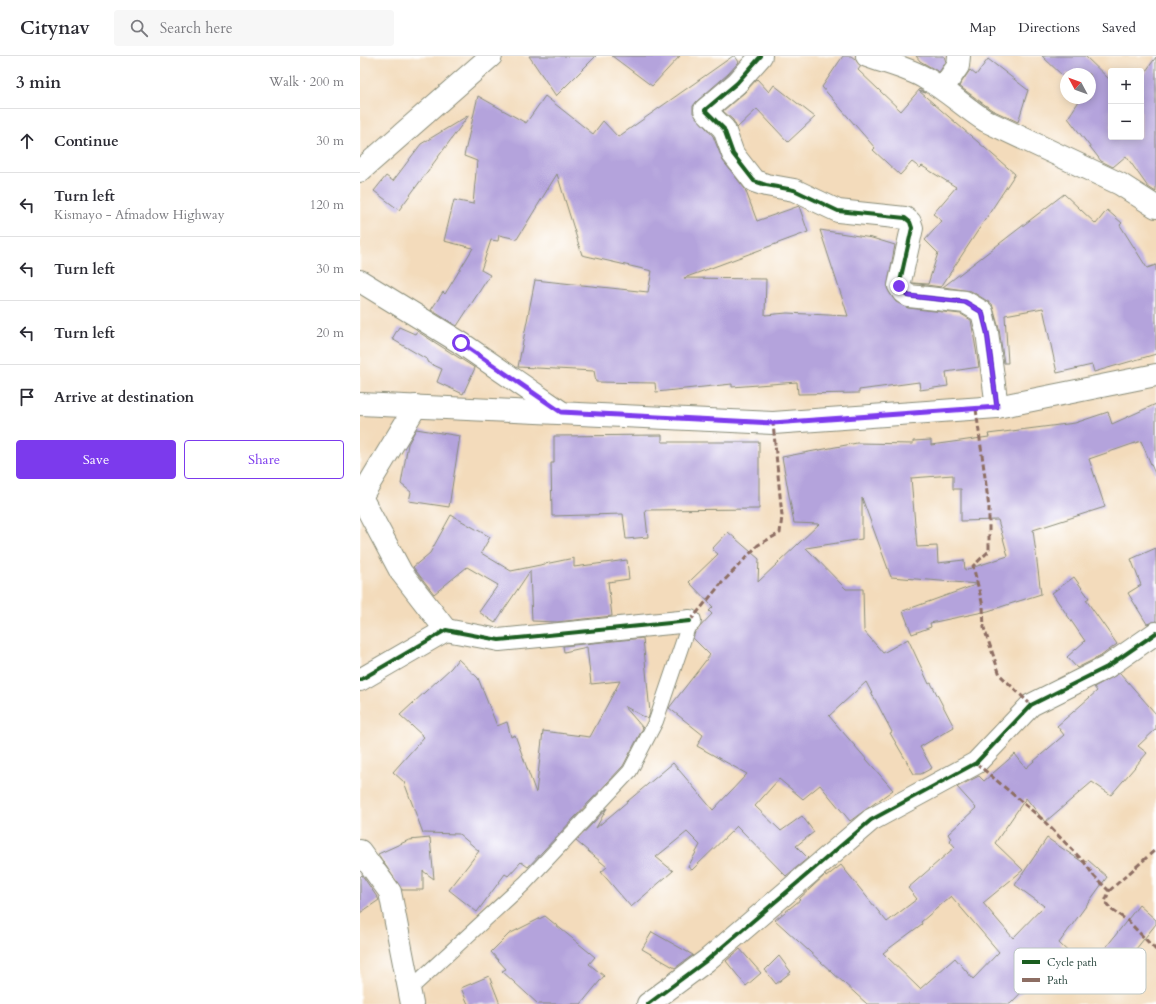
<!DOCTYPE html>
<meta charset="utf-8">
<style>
:root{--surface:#fff;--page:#f7f7f7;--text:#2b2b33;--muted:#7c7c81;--line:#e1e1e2;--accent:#7c3aed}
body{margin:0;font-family:Cardo,serif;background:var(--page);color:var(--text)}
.controls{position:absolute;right:12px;top:12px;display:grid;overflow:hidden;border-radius:4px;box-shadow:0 2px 10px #0003}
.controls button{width:36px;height:36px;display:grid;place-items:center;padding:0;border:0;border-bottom:1px solid var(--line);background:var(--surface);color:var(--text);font:20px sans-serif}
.compass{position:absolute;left:700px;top:12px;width:36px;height:36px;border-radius:50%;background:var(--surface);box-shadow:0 2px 10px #0003;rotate:311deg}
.stop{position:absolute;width:12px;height:12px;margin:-9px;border:3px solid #7c3aed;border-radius:50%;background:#fff}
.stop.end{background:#7c3aed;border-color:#fff;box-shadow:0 1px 4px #0008}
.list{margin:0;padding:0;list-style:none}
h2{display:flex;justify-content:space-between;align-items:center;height:52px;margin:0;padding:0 16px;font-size:17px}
h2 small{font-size:13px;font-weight:400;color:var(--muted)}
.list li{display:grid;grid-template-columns:26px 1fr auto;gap:12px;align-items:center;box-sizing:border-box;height:64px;padding:0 16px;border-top:1px solid var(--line)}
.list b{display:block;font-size:15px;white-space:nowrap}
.list p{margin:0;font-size:13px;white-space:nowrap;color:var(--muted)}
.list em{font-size:13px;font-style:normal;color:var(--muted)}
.actions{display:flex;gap:8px;padding:12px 16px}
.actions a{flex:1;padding:9px 0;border:1px solid var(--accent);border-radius:4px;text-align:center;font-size:14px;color:var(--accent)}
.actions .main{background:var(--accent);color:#fff}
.icon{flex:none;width:22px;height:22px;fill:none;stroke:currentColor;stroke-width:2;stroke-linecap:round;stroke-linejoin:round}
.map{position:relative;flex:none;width:796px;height:948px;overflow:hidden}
header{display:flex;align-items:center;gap:24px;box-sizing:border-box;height:56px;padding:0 20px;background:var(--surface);border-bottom:1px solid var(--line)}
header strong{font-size:19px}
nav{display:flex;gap:22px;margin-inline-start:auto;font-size:14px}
.search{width:280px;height:36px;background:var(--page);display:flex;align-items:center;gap:10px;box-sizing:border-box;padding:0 14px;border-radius:4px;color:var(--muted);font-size:15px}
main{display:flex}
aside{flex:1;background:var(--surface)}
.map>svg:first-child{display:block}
.building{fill:#b4a3dc;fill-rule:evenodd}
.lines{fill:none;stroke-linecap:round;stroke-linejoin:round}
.lane-casing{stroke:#898c78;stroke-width:16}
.street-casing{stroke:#898c78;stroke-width:24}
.secondary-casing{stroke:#898c78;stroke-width:24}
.primary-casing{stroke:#898c78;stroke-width:24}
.lane{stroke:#fff;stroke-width:14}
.street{stroke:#fff;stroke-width:22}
.secondary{stroke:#fff;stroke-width:22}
.primary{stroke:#fff;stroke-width:22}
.quiet{stroke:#8d6e63;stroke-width:3;stroke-dasharray:6 3;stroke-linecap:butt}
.cycleway-casing{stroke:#fff;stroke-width:6}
.cycleway{stroke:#1b5e20;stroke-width:4}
.route{stroke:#7c3aed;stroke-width:5}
.key{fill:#fff;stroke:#bcc5c2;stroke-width:1}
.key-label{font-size:11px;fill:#1f3d34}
</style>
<header>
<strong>Citynav</strong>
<div class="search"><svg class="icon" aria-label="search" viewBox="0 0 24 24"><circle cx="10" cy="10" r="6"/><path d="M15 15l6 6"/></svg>Search here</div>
<nav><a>Map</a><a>Directions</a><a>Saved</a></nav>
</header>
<main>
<aside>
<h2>3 min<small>Walk · 200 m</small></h2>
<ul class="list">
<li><svg class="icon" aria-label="ahead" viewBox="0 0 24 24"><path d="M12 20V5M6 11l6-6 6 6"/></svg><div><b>Continue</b></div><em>30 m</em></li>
<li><svg class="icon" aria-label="left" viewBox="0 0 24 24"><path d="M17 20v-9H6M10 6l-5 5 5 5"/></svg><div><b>Turn left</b><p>Kismayo - Afmadow Highway</p></div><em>120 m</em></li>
<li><svg class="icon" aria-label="left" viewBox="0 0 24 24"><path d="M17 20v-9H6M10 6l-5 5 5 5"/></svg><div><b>Turn left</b></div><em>30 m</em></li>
<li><svg class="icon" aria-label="left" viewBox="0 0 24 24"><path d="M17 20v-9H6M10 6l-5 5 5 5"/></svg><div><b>Turn left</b></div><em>20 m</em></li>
<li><svg class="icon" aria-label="arrive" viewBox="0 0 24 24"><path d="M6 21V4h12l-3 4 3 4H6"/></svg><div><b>Arrive at destination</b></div></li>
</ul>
<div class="actions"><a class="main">Save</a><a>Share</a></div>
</aside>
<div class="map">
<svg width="796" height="948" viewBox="0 0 796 948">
<rect width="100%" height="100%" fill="#fff"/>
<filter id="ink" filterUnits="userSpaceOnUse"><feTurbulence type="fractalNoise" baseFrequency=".025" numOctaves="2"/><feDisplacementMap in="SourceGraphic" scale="8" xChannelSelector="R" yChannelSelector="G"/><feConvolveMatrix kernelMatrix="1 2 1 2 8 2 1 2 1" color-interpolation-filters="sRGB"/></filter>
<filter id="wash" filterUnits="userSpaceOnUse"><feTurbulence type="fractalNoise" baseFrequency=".012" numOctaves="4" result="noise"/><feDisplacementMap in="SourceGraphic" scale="16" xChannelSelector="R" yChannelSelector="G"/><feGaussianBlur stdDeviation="0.9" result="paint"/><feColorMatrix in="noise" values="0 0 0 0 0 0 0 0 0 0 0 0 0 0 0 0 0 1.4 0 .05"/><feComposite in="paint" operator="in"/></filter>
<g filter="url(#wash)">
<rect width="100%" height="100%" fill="#f3dbbb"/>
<g id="blocks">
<g class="building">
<polygon points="169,0 236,0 196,40"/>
<polygon points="252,0 320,0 292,30"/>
<polygon points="373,0 375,0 379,6 368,18 337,45 333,50 333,57 353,80 363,105 385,133 397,165 439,150 448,176 324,222 406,223 405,259 427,257 488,260 460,174 512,182 535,189 527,232 536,246 548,252 601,258 611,264 619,311 586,316 588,330 560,334 559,326 499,334 499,337 438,338 437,326 372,331 372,328 296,336 295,327 236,326 234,315 158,311 175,224 288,236 292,215 222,199 197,118 157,183 139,179 138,185 131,184 121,214 130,219 97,270 71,254 83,236 85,238 113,192 84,185 94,144 113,148 117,105 104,100 118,40 166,67 185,40 233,78 243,65 258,81"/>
<polygon points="483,0 491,0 495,3 501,10 498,14 541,55 560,33 566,37 559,35 655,118 581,231 552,227 568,228 578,197 565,184 582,165 573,158 596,131 562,110 560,112 552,106 540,119 513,94 515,92 462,31"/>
<polygon points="556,0 584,0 586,6 579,16 560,5"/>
<polygon points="682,0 725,0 751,25 751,81 781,81 781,22 796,1 796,136 788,131 766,100 753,111 741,105 708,62 721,42 730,42 730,18 706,18 706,23"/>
<polygon points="628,3 668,34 658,66 632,54 599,30 610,14 616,19"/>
<polygon points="397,23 409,36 414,29 455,61 428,86 397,53 377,72 373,64 363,55 385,36"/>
<polygon points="109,59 39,154 14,135 26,120 33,125 61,88"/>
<polygon points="704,138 736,168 747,154 762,167 760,169 787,212 796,209 796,298 734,316 732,309 697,317 683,252 645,259 648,307 644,307 639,273 632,248 611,235 583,231"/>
<polygon points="39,271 55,278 57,275 115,312 103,338 77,326 82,313 67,306 68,304 32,283"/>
<path d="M796,348V420L781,385L729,403L745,451L673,474L681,538L628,555L570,567L571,571L552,578L543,555L618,528L531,521L502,442V483L446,492L486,533H503L504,575L523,597L548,583L569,628L571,627L594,671L560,691L572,712L561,718H554L530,677L532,676L506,626L469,660L533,734L490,765L460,729L443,743L419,723L395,750L421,775L442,760L454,776L436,790L448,802L426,820L377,770L332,814L328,811L340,789L327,776L296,801L313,815L271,851L241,816L247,811L216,785L247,752L236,772L313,707L353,754L387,718L337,690L343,679L309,652L350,599L333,582L335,576L352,558L349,555L353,551L329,526L358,498L352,493L368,476L399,503L398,526L459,468L434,467L422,401L497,387L553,388V385L571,384V389L629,381L628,378L715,367L748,356L752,368ZM593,419V433H601V465L638,464L648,500L605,514L604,504L578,507L577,490L557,491L551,422Z"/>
<polygon points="56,373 100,380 89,451 49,445 51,436 41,428 48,388"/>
<polygon points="302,379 302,386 399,386 399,453 285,454 288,481 266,483 263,458 192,460 191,407 194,407 194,380"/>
<polygon points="91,459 130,481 121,497 151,515 214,502 214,511 267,504 269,523 248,526 252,560 197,566 172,565 170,515 135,567 119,556 138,529 107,511 74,538 53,511 70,497"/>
<polygon points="796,492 796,565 787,568 768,537 781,529 771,503"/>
<polygon points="714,521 729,542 726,544 757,588 741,600 717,612 707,601 725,585 692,537"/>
<polygon points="283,582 290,657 288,663 264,650 283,672 263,710 168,811 161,806 148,820 145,818 117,856 89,834 119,795 99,778 63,777 44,726 33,716 64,681 40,659 91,612 98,603 118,622 137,670 147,666 151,681 155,679 176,737 183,675 230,681 260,625 231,628 227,591 204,596 203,590"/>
<path d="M760,617L796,658V673L778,690L787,697L751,739L732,726L685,766L666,742L635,787L663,814L623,847L653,882L684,850L655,829L687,782L724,807L728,804L747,821L699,887L720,907L707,921L693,908L688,914L685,912L650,948H507L415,864L440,844L439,843L465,819L466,821L481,809L527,866L557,843L548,832L595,791L589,784L591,783L588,778L616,752L597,731L619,720L624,725L655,698L666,712L704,679L697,670L737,635L734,631ZM591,840L639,896L613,923L595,902L560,933L523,897L562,868L561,866Z"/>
<polygon points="70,782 74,823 63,815 63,834 42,834 18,798 49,784"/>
<polygon points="2,819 19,844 0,857 0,821"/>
<polygon points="779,849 796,864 796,868 752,923 733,908"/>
<polygon points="185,860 235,901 229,908 244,920 221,948 178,948 142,915 146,913 131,896 149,878"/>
<polygon points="292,876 333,899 315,912 282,893"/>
<polygon points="380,893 401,917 386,930 366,905"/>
<polygon points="419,900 431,916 416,928 405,914"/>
<polygon points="129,920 140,948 108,948 101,932"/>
</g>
</g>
</g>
<g filter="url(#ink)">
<use href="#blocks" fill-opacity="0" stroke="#898c78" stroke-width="1"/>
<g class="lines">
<g class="lane-casing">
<polyline id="lane" points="50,933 165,827 270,715 296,665 330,565"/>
</g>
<g class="street-casing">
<g id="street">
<polyline points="401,0 377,27 345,54 364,73 373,98 394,125 406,129 434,134 478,155 545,162 550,166 552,172 539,230 543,236 549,240 605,246 622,256 627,276 637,351"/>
<path d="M507,0C526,7 548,12 565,22C587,34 605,52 626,65L760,128L796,151"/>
<polyline points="583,32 598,10 599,0"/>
<polyline points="0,225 101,287 201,356"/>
<polyline points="1,441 41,516 86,574"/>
<polyline points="0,446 1,441 56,350"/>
<polyline points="0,624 86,574 139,584 330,565"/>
<polyline points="0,795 30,836 52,948"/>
<polyline points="288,948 346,905 511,764 616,707 671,649 747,611 796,577"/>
</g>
</g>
<g class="secondary-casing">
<polyline id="secondary" points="0,115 131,0"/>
</g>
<g class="primary-casing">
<polyline id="primary" points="0,348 413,367 637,351 796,319"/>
</g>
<use href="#lane" class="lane"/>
<use href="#street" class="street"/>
<use href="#secondary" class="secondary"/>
<use href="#primary" class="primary"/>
<g class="quiet">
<polyline points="616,353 629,452 629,495 613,510 623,550 624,572 640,619 671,649"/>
<polyline points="330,565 360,529 398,489 420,477 422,460 413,367"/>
<polyline points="616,707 682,763 724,806 734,820 749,835 745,846 752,854 768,865 796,894"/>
<polyline points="749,835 796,793"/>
</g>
<g class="cycleway-casing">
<g id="cycleway">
<polyline points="401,0 377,27 345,54 364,73 373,98 394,125 406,129 434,134 478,155 545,162 550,166 552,172 539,230 543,236 549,240 605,246 622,256 627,276 637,351"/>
<polyline points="0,624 86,574 139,584 330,565"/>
<polyline points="288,948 346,905 511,764 616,707 671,649 747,611 796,577"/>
</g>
</g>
<use href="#cycleway" class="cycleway"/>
</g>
</g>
<g class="lines" filter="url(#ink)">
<polyline class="route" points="101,287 201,356 413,367 637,351 627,276 622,256 605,246 549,240 543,236 539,230"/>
</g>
<rect x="654" y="892" width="132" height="46" rx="6" class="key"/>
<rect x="662" y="904" width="18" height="4" fill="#1b5e20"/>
<rect x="662" y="922" width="18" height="4" fill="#8d6e63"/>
<g class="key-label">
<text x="687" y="910">Cycle path</text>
<text x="687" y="928">Path</text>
</g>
</svg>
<div class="controls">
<button>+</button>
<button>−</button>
</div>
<svg class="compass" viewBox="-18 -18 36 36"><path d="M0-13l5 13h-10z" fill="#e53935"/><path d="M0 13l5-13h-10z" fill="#7c7c81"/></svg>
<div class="stop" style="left:101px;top:287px"></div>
<div class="stop end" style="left:539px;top:230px"></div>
</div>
</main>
